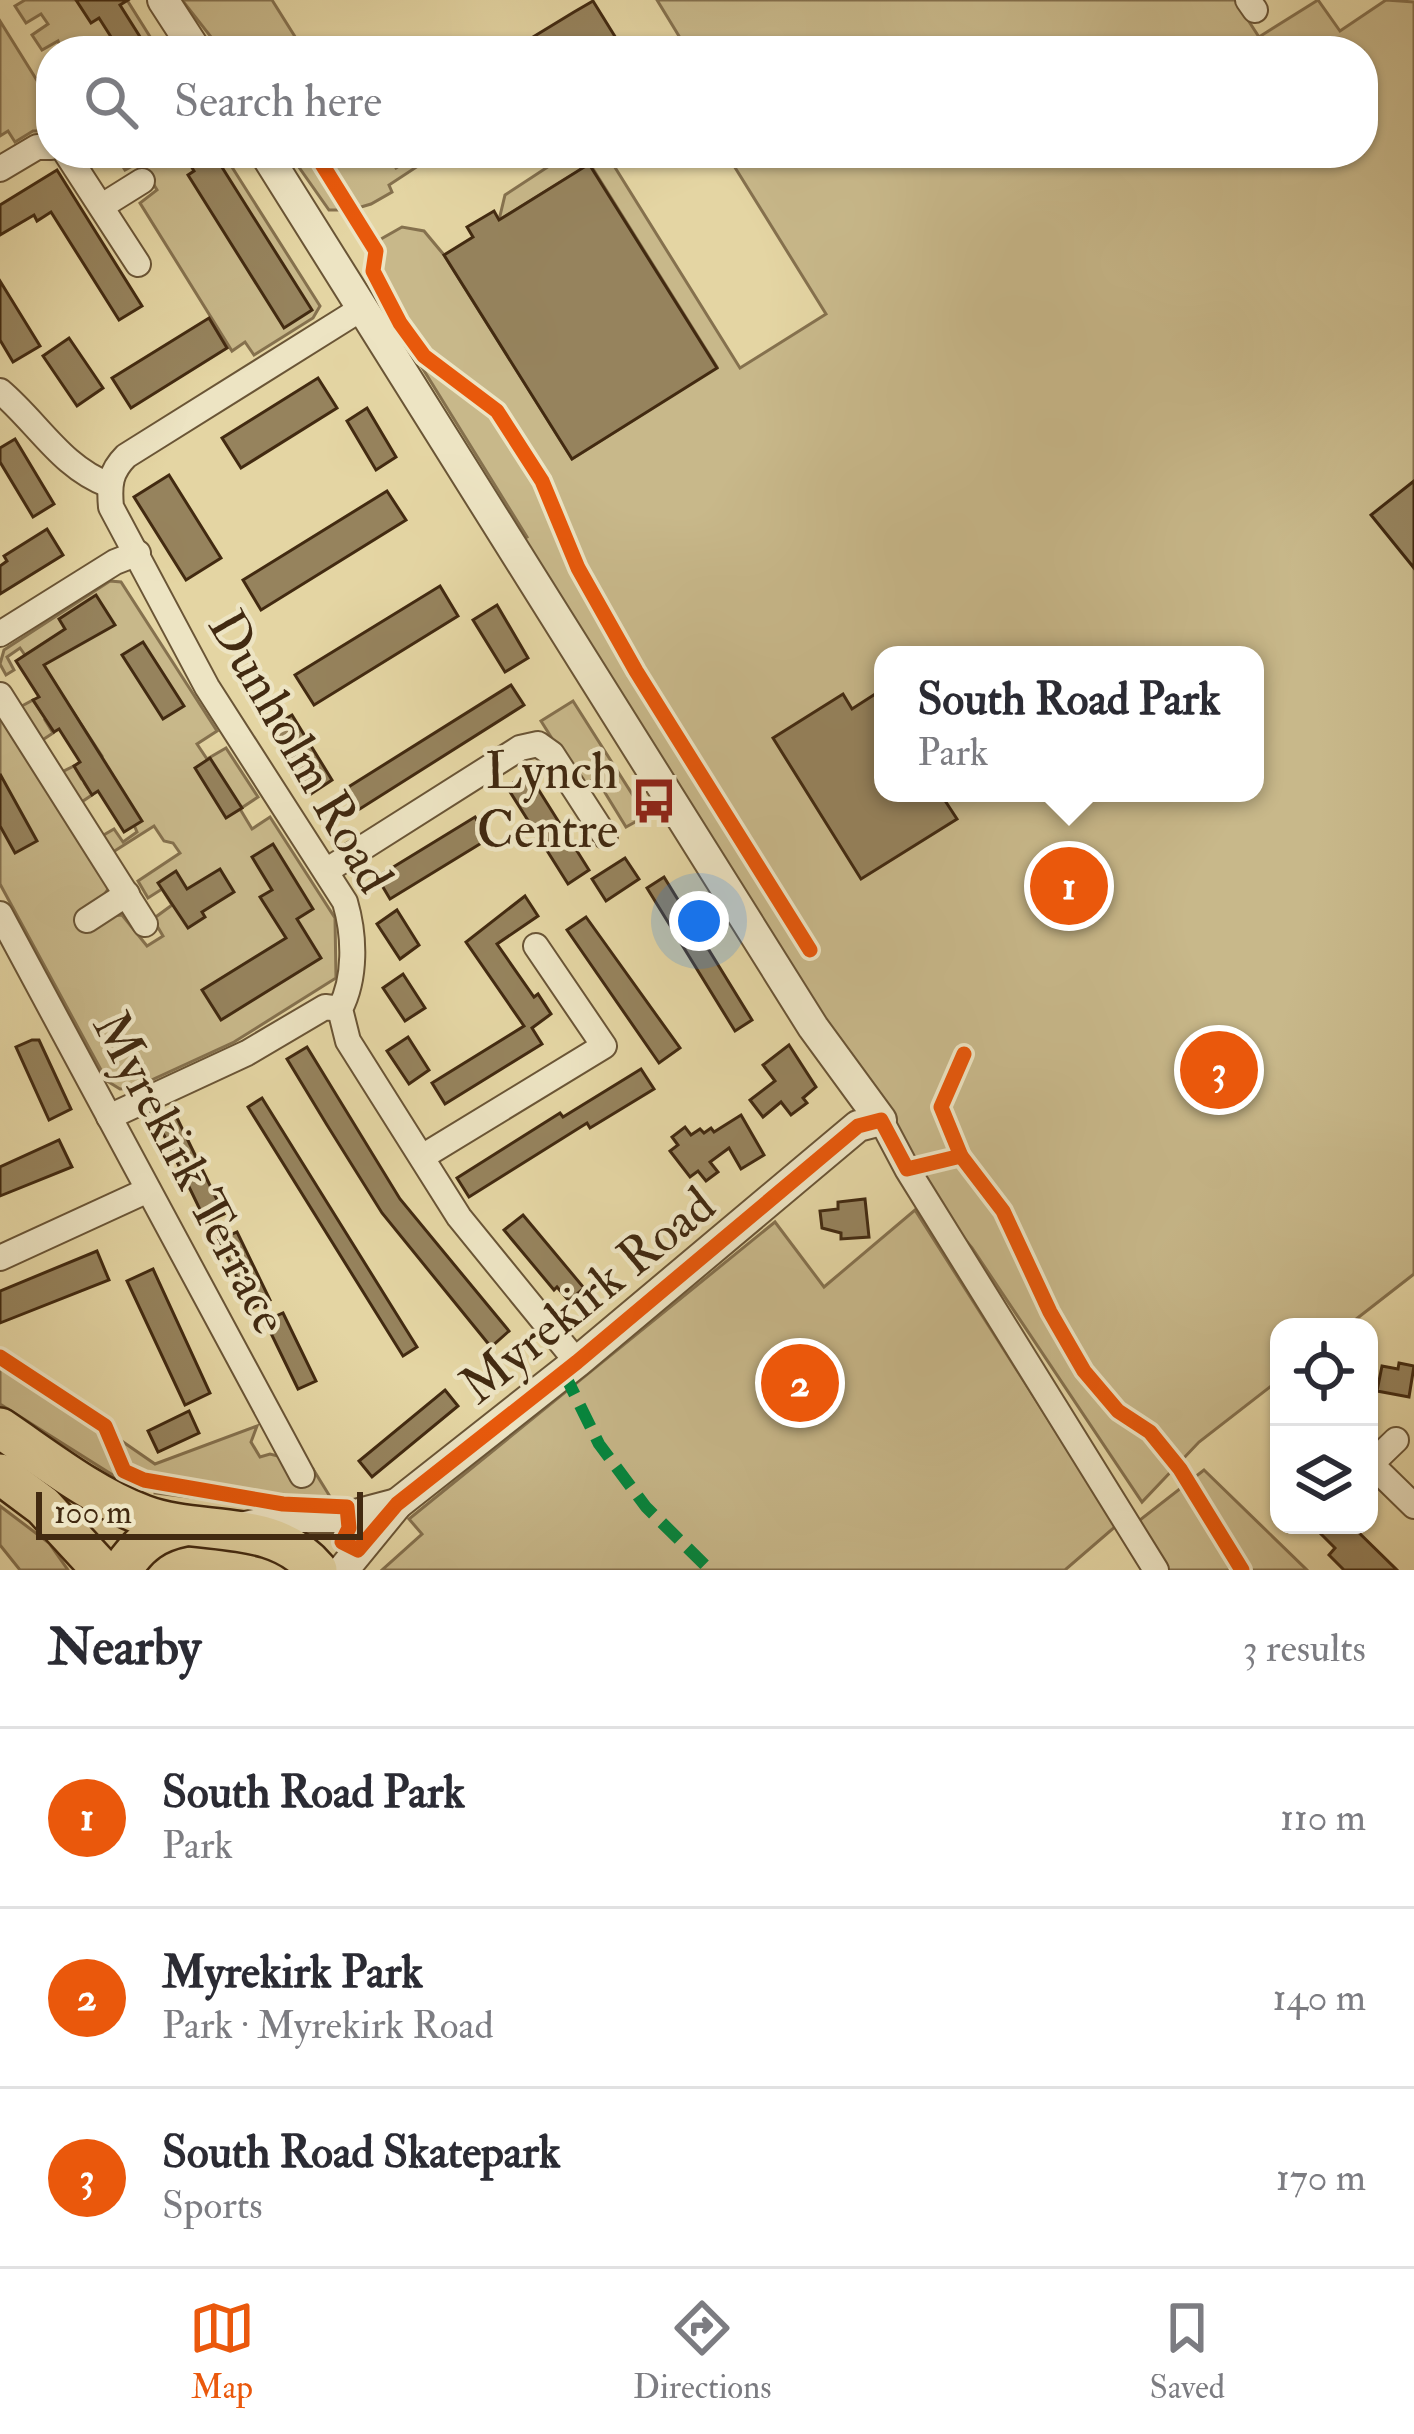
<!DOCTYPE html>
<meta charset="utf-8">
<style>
:root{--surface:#fff;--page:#f2f2f3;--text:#2b2b33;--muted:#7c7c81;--line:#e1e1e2;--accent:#ea580c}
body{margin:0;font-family:"IM FELL Double Pica",serif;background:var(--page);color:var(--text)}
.controls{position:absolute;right:36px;bottom:36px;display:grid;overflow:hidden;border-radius:24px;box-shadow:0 3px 9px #0004}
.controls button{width:108px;height:108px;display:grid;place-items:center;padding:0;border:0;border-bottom:3px solid var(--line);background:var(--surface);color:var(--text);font:60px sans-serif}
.scale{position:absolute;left:36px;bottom:30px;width:327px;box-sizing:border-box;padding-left:12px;border:6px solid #422a11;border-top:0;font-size:33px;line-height:42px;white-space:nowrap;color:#422a11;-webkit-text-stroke:9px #ede4c3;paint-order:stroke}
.you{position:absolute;left:699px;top:921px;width:42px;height:42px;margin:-30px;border:9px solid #fff;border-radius:50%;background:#1a73e8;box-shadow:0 0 0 18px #1a73e833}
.badge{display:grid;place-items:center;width:78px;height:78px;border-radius:50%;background:var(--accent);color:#fff;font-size:39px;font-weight:700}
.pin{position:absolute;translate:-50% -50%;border:6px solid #fff;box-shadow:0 3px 12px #0006}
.popup{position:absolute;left:874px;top:646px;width:390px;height:156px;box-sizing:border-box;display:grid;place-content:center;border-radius:24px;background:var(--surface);filter:drop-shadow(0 3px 9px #0005);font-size:39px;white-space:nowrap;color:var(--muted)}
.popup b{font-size:45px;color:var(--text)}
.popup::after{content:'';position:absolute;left:50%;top:100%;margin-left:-24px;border:24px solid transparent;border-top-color:var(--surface)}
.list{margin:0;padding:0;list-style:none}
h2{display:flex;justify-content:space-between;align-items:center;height:156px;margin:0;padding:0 48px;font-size:51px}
h2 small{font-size:39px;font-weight:400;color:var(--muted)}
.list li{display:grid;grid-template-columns:78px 1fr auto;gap:36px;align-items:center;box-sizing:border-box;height:180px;padding:0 48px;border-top:3px solid var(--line)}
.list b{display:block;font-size:45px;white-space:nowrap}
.list p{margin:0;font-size:39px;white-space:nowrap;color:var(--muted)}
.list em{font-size:39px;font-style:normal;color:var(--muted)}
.icon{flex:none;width:66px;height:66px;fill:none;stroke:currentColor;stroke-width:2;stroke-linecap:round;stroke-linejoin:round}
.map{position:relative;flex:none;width:1414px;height:1570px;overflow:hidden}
.search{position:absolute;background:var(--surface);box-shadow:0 3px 9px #0004;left:36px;right:36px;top:36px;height:132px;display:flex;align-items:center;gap:30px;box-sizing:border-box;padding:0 42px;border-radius:48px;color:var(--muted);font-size:45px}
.sheet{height:696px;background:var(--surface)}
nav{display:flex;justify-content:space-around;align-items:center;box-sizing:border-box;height:168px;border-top:3px solid var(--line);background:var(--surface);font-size:33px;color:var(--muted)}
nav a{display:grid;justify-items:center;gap:6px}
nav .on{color:var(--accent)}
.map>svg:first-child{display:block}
.green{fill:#c8b88a;stroke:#85714e;stroke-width:3;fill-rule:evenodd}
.building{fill:#96835d;stroke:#422a11;stroke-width:3}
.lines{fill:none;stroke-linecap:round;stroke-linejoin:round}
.minor-casing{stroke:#6a5536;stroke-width:28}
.tertiary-casing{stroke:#6a5536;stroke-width:34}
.trunk-casing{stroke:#422a11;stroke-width:44}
.minor{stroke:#ede4c3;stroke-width:24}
.tertiary{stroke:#ede4c3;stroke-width:30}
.trunk{stroke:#e4d5a3;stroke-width:39}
.quiet{stroke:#00873e;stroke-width:12;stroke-dasharray:24 12;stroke-linecap:butt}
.cycleway-casing{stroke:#ede4c3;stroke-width:22}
.cycleway{stroke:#e8590c;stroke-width:15}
.labels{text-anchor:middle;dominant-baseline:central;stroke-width:9;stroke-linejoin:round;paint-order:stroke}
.street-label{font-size:51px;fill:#422a11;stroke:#ede4c3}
.poi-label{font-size:51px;fill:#422a11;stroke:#ede4c3;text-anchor:end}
</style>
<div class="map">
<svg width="1414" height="1570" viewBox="0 0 1414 1570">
<rect width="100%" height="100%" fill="#e4d5a3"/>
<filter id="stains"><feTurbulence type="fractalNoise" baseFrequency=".00167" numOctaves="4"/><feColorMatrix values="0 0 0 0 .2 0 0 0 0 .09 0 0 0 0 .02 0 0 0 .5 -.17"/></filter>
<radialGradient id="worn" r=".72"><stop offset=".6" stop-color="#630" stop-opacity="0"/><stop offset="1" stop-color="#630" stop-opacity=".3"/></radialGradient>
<g class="green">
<polygon points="25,0 127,0 159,51 62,51 58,41 42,50 32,35 48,24 41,14 26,23 15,6"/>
<polygon points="182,0 272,0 304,51 222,51"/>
<path d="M657,0H1235L1259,37L1318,0L1340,31L1386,0L1414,2V1274L1346,1327H1279V1380L1199,1442L1142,1502L972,1248L907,1169L511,547L527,537L410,348L373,271L381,239L402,227L424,231L444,255L572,459L717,367L590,164L499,220L505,195L569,153H606L740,368L826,314L726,153H1363V51H680L682,41ZM883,655H1255V793H883Z"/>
<polygon points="0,21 51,103 51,131 33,131 15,142 8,131 0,136"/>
<polygon points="88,153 223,153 320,306 313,318 254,355 245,342 232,351 140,203 157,190 140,162 125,170 115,154 97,165"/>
<polygon points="289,153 367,153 372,160 386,153 396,168 420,153 427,153 421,164 389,185 392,192 371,204 351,210 329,210"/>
<polygon points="110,581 121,582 217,731 197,744 207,759 226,748 258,797 240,809 252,829 270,817 335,918 336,978 234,1042 134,1088 120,1089 107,1081 0,884 0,711 106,877 108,889 102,898 112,916 122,915 147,946 163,936 153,919 172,905 162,889 148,898 138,881 180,853 173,843 164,841 154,826 113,852 102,836 114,829 123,842 137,832 112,774 85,784 92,795 80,803 62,772 74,766 81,778 102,756 73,712 60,710 45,720 53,733 41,741 20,707 33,700 42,713 34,650 25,655 20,648 7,657 14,670 6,675 0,664 4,650"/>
<polygon points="573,701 646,816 626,827 596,778 582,786 541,721"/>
<polygon points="915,1210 1116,1526 1065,1570 382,1570 422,1534 409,1519 775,1222 824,1287"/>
<polygon points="0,1357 155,1464 257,1426 251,1442 260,1457 270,1454 282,1457 295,1478 313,1469 337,1508 308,1512 155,1493 155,1486 138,1482 135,1489 0,1404"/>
<polygon points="1204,1470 1307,1570 1167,1570 1136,1523"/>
<polygon points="0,1506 49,1543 68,1570 20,1570 0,1545"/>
</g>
<g class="building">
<polygon points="76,0 128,0 120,5 149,51 120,51 99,18 91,23"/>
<polygon points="593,1 624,51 510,51 574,12"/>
<polygon points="183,153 213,153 312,310 284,328 188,175 194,171"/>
<polygon points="589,164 717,368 572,459 444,255 473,237 467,227 494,211 499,220"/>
<polygon points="57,170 142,306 119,320 51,212 37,221 34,215 0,235 0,205"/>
<polygon points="0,281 40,346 13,362 0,340"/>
<polygon points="209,318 227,348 131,408 112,378"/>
<polygon points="69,338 103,388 77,406 43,356"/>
<polygon points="318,378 337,408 241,468 222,438"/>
<polygon points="367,408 396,457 376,470 347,421"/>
<polygon points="15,439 54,504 33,517 0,462 0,448"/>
<polygon points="169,475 221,558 186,580 134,497"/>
<polygon points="1414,481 1414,568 1371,515"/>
<polygon points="387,491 406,520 261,610 243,580"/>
<polygon points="47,529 63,555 0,594 0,566 7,561 4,556"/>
<polygon points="440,586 458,616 314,705 295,675"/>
<polygon points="96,595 115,625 44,665 142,821 124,832 98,791 92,795 74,766 80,762 59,729 54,732 33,700 39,697 16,661 65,629 59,619"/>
<polygon points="497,605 528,658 505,672 473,620"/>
<polygon points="143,642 184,706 163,719 122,655"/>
<polygon points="511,685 524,705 355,812 342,791"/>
<polygon points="883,689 883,793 940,793 957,819 861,879 773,738 843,694 852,709"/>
<polygon points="292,715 332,780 311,794 271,728"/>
<polygon points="210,758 242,808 226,818 195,768"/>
<polygon points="528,773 589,870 568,884 507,787"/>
<polygon points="0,774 37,841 15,853 0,826"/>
<polygon points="475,817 488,839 390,899 377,877"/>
<polygon points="273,844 313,909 297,919 321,958 221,1020 202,990 286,938 260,897 272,890 252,857"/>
<polygon points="625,858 639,879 606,901 592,879"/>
<polygon points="220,869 234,892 202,912 205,917 188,928 158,883 176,871 187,889"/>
<polygon points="664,877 752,1020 735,1031 647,888"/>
<polygon points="525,896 538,916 497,944 534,997 538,994 551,1014 532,1028 542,1044 445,1104 432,1083 524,1026 466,942"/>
<polygon points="397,910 419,945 400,959 377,924"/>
<polygon points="586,917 680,1048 659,1063 567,930"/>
<polygon points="403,974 425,1008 405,1021 383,988"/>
<polygon points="408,1037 429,1070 409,1084 387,1051"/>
<polygon points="32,1040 39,1040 71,1109 49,1120 16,1047"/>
<polygon points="789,1045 816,1087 803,1098 807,1103 791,1115 781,1102 763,1117 750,1100 775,1081 763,1065"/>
<polygon points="307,1047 400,1199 509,1331 491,1347 382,1213 327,1125 287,1059"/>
<polygon points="641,1069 654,1089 590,1128 587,1123 469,1197 457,1178 560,1113 563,1117"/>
<polygon points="262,1098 417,1347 403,1356 248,1107"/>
<polygon points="741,1115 764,1155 741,1169 729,1148 710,1162 718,1172 706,1181 698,1171 690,1177 670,1151 678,1145 672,1137 685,1127 691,1135 700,1129 704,1133 711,1128 714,1132"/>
<polygon points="176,1116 224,1214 206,1222 159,1125"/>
<polygon points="59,1140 72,1167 0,1196 0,1167"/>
<polygon points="865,1199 869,1237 841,1239 841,1233 822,1228 820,1211 838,1209 838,1202"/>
<polygon points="523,1215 584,1288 569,1301 557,1287 554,1290 504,1230"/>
<polygon points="237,1232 270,1300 252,1308 219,1240"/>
<polygon points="97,1251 109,1280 0,1323 0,1291"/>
<polygon points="153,1269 210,1393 185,1405 127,1281"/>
<polygon points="283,1313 316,1381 298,1389 265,1321"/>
<polygon points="1399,1363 1414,1366 1409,1397 1377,1391 1382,1366 1398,1369"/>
<polygon points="445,1390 458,1406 372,1477 359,1461"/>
<polygon points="189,1411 199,1433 158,1452 148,1431"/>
<polygon points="1312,1525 1351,1525 1397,1570 1344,1570 1329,1555 1335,1548"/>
</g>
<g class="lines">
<g class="minor-casing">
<g id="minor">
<polyline points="1248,0 1255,10"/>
<polyline points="66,153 138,264"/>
<polyline points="0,169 37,147 51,147"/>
<polyline points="102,206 142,181"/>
<path d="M364,307L126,456C110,472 109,485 111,507L207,687L345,902C355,936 356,978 340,1009L348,1041L459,1217L577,1362"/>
<path d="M0,391C38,423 61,467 109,485"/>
<polyline points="0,634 115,562 138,553"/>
<polyline points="0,695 145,924"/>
<polyline points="326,871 520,748 538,744 552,754 605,836"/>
<polyline points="0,914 302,1475"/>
<polyline points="87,920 127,894"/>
<polyline points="109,1117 247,1053 325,1007 340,1009"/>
<polyline points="881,1120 907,1169 1156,1570"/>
<polyline points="422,1157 604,1046 536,946"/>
<polyline points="0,1258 148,1190"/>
<polyline points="1371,1464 1414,1506"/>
<polyline points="1369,1466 1396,1440"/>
</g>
</g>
<g class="tertiary-casing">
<g id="tertiary">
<polyline points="163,0 196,51"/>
<polyline points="265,153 813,1027 881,1120 858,1126 577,1362 397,1504 343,1570"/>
<polyline points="235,1529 294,1517 348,1517 397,1504"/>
</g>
</g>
<g class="trunk-casing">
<g id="trunk">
<path d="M0,1428C46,1459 91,1495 143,1515C201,1537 273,1517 317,1570"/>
<polyline points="0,1474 43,1506 102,1570"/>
<path d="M122,1570C138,1544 155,1532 185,1526"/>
</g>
</g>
<use href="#minor" class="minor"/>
<use href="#tertiary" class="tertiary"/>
<use href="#trunk" class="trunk"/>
<polyline class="quiet" points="564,1373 599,1444 646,1507 710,1570"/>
<g class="cycleway-casing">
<g id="cycleway">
<polyline points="315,153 376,251 373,271 400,323 424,356 497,411 542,481 578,568 636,671 810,950"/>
<polyline points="964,1054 941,1107 961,1156 1003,1211 1050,1312 1084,1371 1118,1411 1150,1432 1180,1469 1242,1570"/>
<polyline points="0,1357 105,1426 124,1471 144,1480 283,1504 347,1507 349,1528 342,1542 358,1550 397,1504 577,1362 858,1126 881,1120 907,1169 961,1156"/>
</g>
</g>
<use href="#cycleway" class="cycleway"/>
</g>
<defs>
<g id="bus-bare" transform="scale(3.6)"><path d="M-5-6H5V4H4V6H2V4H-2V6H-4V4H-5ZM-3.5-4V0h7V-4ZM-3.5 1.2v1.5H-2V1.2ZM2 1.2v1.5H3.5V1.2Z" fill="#8f2418" stroke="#ede4c3" stroke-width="2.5" paint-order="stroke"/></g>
</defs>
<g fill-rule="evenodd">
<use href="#bus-bare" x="654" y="801"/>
</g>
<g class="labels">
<g class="street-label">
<text transform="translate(300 752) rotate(60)">Dunholm Road</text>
<text transform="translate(190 1173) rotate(62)">Myrekirk Terrace</text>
<text transform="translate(588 1296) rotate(-39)">Myrekirk Road</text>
</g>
<g class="poi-label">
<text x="618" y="772">Lynch<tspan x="618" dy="59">Centre</tspan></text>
</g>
</g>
<rect width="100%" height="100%" filter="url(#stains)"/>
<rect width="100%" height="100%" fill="url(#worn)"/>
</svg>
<div class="controls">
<button><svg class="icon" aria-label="locate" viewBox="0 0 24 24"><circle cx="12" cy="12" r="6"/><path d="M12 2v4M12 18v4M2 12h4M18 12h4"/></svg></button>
<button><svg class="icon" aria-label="layers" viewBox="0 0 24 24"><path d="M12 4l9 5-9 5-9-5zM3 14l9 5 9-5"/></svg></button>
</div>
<div class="scale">100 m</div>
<div class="you"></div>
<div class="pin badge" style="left:1069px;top:886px">1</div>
<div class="popup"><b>South Road Park</b>Park</div>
<div class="pin badge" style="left:800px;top:1383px">2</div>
<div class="pin badge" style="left:1219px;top:1070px">3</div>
<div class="search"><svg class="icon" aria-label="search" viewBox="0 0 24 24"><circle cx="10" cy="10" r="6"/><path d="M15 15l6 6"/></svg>Search here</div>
</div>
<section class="sheet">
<h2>Nearby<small>3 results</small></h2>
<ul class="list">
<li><span class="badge">1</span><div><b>South Road Park</b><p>Park</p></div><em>110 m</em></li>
<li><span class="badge">2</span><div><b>Myrekirk Park</b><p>Park · Myrekirk Road</p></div><em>140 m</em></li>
<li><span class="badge">3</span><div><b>South Road Skatepark</b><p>Sports</p></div><em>170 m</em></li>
</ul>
</section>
<nav>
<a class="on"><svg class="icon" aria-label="map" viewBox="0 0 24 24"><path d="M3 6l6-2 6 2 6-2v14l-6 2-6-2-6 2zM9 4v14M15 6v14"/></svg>Map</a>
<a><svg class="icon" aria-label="directions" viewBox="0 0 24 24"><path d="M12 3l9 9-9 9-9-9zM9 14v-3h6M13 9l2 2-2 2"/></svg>Directions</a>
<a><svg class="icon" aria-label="saved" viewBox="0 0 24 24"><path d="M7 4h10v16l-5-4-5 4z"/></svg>Saved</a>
</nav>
